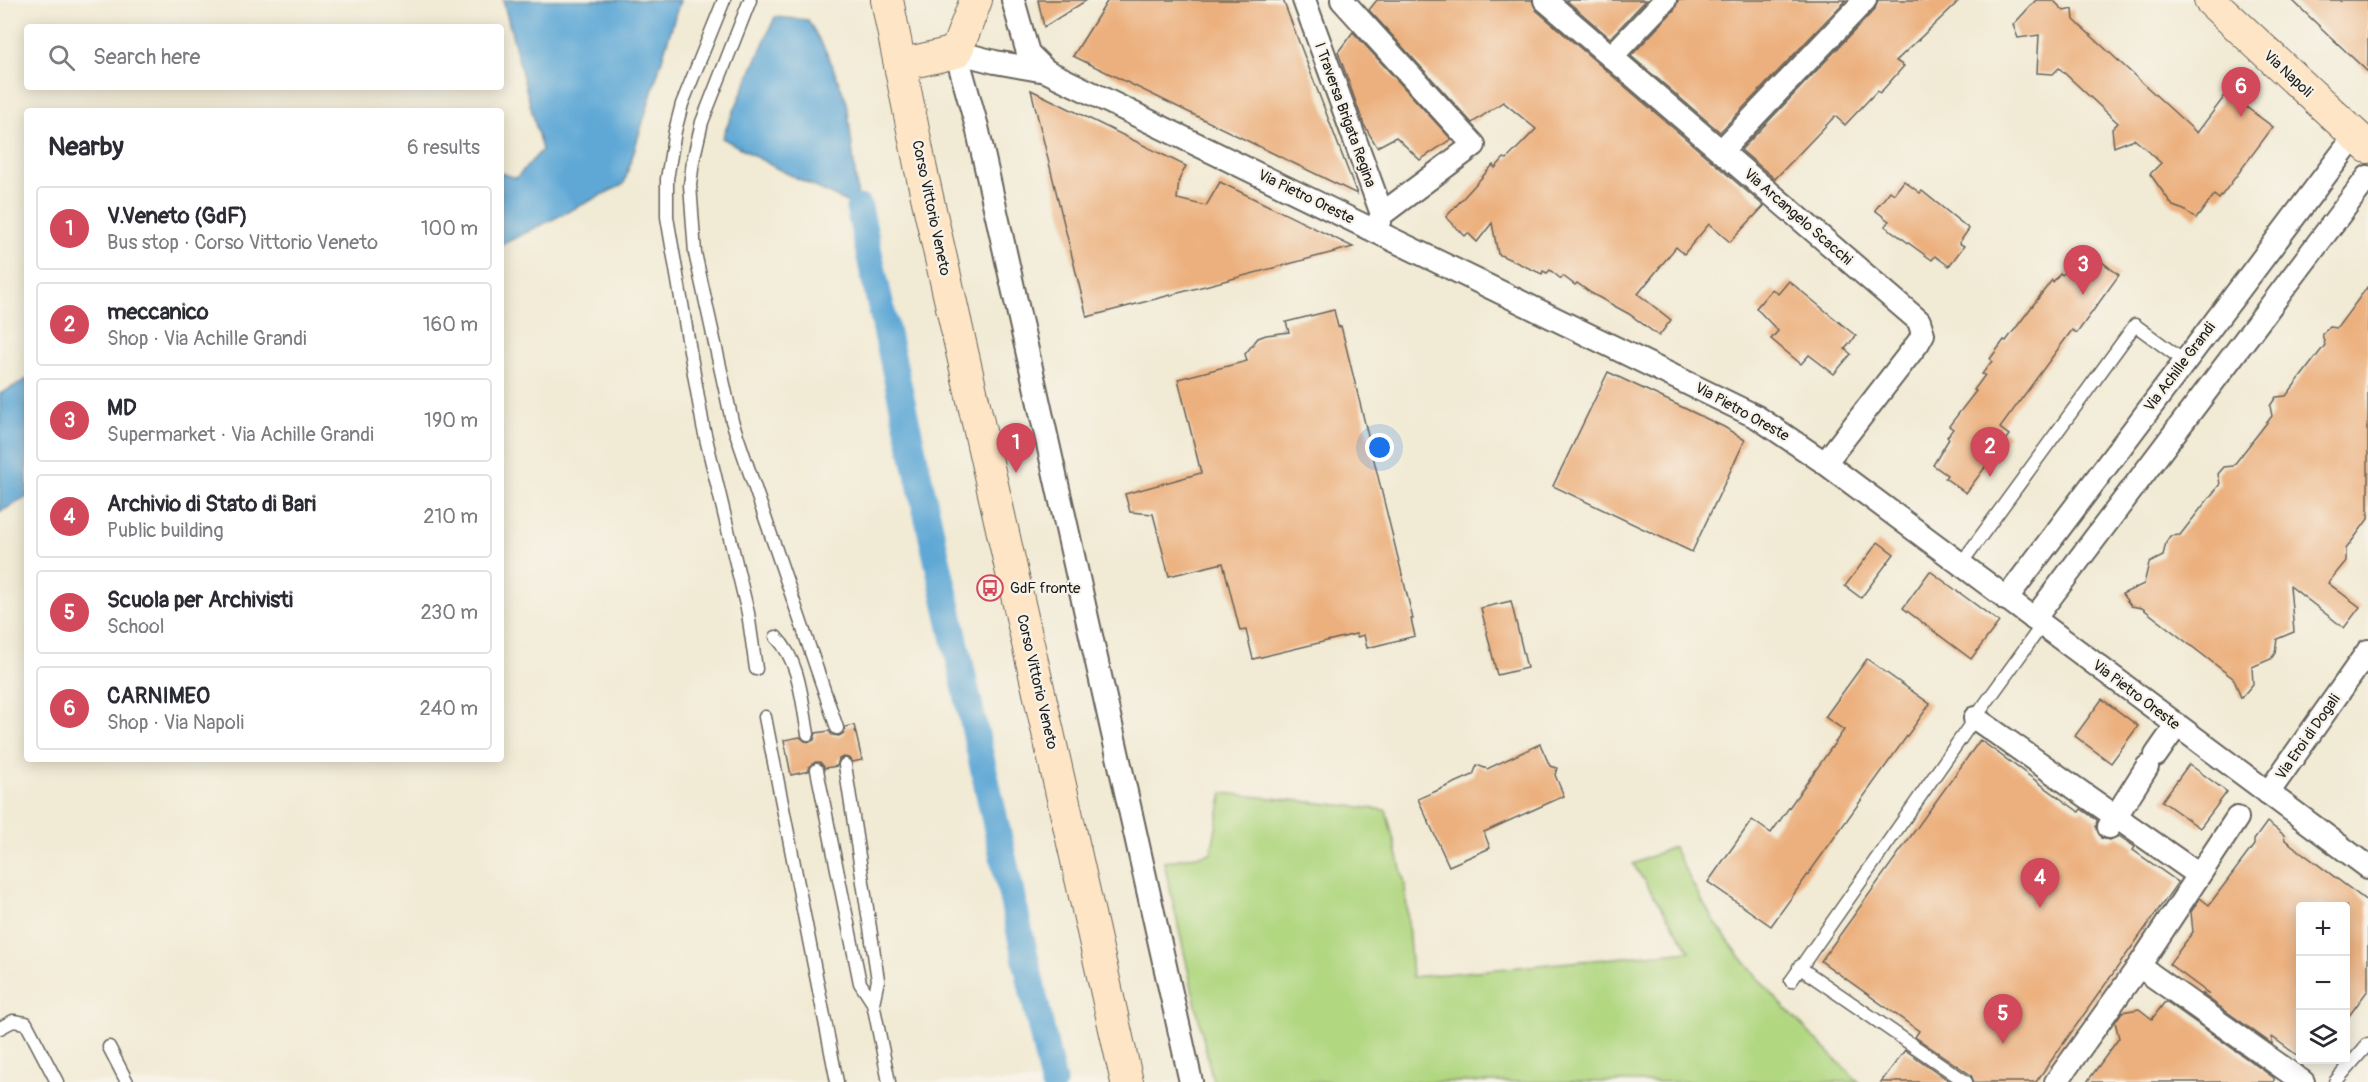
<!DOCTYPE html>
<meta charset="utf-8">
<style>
:root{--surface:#fff;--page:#f2f2f3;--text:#2b2b33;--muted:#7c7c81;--line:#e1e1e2;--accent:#d1495b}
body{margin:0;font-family:Pangolin,sans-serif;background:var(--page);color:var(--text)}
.controls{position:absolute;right:18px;bottom:18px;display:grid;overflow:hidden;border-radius:6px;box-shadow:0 3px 15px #0003}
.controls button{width:54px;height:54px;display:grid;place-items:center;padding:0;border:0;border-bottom:2px solid var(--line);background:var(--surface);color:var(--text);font:30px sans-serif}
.you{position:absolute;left:1380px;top:448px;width:21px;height:21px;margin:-15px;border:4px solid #fff;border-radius:50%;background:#1a73e8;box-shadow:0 0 0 9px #1a73e833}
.badge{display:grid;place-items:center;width:39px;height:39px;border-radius:50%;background:var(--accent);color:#fff;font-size:20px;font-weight:700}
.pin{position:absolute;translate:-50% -50px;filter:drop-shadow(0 2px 3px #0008)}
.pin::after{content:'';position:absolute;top:32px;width:21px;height:18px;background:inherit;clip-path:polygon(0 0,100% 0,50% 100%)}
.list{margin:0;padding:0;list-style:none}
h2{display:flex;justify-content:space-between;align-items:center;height:78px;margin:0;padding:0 24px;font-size:26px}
h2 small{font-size:20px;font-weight:400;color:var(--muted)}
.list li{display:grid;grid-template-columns:39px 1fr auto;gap:18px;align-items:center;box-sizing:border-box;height:84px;margin:0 12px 12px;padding:0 12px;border:2px solid var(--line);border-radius:6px}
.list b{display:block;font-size:22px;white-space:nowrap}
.list p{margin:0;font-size:20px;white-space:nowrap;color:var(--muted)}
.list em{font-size:20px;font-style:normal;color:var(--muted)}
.icon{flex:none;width:33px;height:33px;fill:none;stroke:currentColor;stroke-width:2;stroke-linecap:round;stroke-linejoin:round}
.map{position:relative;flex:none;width:2368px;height:1082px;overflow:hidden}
.search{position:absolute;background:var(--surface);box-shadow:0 3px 15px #0003;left:24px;top:24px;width:480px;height:66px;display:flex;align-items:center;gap:15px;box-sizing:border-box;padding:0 21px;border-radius:6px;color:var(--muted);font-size:22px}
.panel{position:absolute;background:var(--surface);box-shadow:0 3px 15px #0003;left:24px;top:108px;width:480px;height:654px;border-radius:6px}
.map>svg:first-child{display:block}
.green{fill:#b1d781;stroke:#667a4e;stroke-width:1.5}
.water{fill:#5ea8d6;stroke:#3d6279;stroke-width:1.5}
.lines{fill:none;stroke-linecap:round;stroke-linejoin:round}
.canal{stroke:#5ea8d6;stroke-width:27}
.building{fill:#ecb07e}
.lane-casing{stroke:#67645c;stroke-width:15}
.street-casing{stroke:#67645c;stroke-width:26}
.secondary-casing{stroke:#67645c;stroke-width:34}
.lane{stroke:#fff;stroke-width:12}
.street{stroke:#fff;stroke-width:22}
.secondary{stroke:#fde5c5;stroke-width:32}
.labels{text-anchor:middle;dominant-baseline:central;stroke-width:4.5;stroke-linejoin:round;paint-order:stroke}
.street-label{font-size:15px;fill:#1c1c1c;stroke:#f7f3e8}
.poi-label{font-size:15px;fill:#1c1c1c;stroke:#f7f3e8;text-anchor:start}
</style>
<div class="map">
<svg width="2368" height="1082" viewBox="0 0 2368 1082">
<rect width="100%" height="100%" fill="#f7f3e8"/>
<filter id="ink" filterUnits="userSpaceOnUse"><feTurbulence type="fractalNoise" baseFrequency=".0167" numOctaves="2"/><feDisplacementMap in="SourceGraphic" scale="12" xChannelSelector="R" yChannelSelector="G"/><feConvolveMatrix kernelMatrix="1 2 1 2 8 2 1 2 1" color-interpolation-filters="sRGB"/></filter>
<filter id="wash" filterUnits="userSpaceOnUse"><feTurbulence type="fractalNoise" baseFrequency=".008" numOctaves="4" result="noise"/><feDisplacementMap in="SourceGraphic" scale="24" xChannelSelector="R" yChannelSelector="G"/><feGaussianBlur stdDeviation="1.35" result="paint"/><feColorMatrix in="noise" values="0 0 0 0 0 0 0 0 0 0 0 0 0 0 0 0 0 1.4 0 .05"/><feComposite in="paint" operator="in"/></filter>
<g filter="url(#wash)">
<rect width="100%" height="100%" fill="#f1ead4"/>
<path class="green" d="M1223,793L1386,810L1405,884L1412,977L1690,951L1633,864L1673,847C1686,871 1698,896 1713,919C1753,980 1807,1031 1859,1082H1213L1164,862L1211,853Z"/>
<g class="water">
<polygon points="503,0 680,0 624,184 501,245 501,173 516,178 542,150"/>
<polygon points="775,17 808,20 828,55 847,103 859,208 778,169 722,138"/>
<polygon points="27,379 27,497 0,512 0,394"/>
</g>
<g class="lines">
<polyline class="canal" points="859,208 1053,1082"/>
</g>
<g id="blocks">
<g class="building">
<polygon points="1038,0 1087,0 1044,27"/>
<polygon points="1108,0 1283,0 1357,194 1073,56"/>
<polygon points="1377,0 1532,0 1536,10 1764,206 1730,242 1709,224 1684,254 1676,247 1638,294 1671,320 1659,336 1629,314 1591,293 1577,283 1575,285 1563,276 1561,279 1550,270 1547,273 1543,271 1542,274 1498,254 1492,223 1477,242 1468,233 1465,236 1446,217 1493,165 1495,168 1504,158 1507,159 1536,129 1503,102 1472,123 1369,10"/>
<polygon points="1566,0 1646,0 1610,38"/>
<polygon points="1678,0 1846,0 1720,132 1631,56 1675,9"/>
<polygon points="1878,0 1960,0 1896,61 1904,66 1880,93 1877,91 1845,125 1835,116 1775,179 1741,150 1875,9"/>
<polygon points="2036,0 2053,0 2064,11 2073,9 2074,20 2197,133 2227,93 2273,127 2219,199 2214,195 2196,219 2184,210 2173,206 2150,174 2161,163 2146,149 2134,139 2114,147 2112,129 2118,123 2059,68 2053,74 2037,73 2039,35 2018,38 2013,25"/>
<polygon points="2292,0 2368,0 2368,72 2337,43"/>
<polygon points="1353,32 1451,139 1420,160 1396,137 1377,147 1364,125 1338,52"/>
<polygon points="1031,90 1186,166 1179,180 1177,199 1206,206 1220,182 1353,247 1087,317"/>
<polygon points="1904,181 1920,193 1922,191 1969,229 1959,243 1964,246 1949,266 1935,256 1932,260 1885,226 1889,221 1875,210 1890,191 1894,194"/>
<polygon points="2082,252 2096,263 2098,259 2119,275 2077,333 2072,330 2000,428 2009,435 1966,493 1945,478 1947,475 1933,465 1949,439 1947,437 1953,429 1949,426 1976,391 1974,390 1985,375 1982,374 1992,361 1990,359 2004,340 2006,341 2052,280 2053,282 2060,273 2062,275"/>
<polygon points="1789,281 1856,336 1845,349 1851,354 1834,374 1809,355 1801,364 1771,339 1778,331 1756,308 1772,289 1778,294"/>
<polygon points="2368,286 2368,519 2346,549 2346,561 2328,583 2360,607 2344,628 2290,586 2294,632 2277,639 2275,653 2271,659 2252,667 2253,684 2241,698 2234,679 2142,608 2131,606 2122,594 2144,584 2149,563 2163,556 2166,542 2170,536 2180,535 2220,484 2218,474 2224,467 2233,466 2272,416 2270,406 2276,397 2286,396 2325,345 2322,334 2330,327 2337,328"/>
<polygon points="1334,310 1338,327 1341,326 1413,619 1411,619 1415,636 1367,648 1364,635 1357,637 1356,634 1253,659 1246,630 1240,631 1223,563 1169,576 1153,514 1130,512 1125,494 1201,473 1178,379 1247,361 1245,354 1258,338 1266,335 1289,332 1286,322"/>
<polygon points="1608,372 1724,427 1745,440 1692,552 1553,486"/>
<polygon points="1878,542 1894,554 1861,598 1845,586"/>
<polygon points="1930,571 1999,622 1971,659 1903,608"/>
<polygon points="1511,601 1527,668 1497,675 1481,608"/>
<polygon points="1867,659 1930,704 1771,926 1708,882 1752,820 1771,833 1844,730 1825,717"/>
<polygon points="2102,699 2138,726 2111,763 2075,736"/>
<polygon points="854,725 862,760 853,762 849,758 843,757 839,759 837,766 825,768 820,762 815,762 809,767 809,771 791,775 784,740 800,737 805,741 810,742 814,740 816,733 829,731 832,735 839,736 844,733 845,727"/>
<polygon points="1980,740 2079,812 2081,809 2097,820 2096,827 2101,838 2109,840 2119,836 2135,847 2133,850 2178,882 2036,1082 1974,1082 1971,1075 1915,1037 1919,1031 1821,961"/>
<polygon points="1540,744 1550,766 1557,768 1555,775 1564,796 1484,832 1490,848 1449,866 1418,799 1473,775 1477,765 1487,769"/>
<polygon points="2189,764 2227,792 2200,828 2162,801"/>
<polygon points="2267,822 2284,835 2285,840 2368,902 2368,990 2346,1020 2346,906 2301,906 2301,1058 2272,1037 2272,1044 2202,994 2208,993 2169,964 2193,932 2191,912 2200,898 2209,905 2254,845 2254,840"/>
<polygon points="2167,1002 2274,1078 2274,1082 2087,1082 2119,1038 2115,1022 2122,1012 2139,1009 2152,1019 2164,1003"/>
<polygon points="1905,1050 1951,1082 1881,1082"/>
</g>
</g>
</g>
<g filter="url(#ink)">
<use href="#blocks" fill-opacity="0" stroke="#67645c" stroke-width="1.5"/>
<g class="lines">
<g class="lane-casing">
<g id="lane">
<polyline points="724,0 682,104 675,131 667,179 667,217 703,426 748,613 756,669"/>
<polyline points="750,0 702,122 693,161 690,185 695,253 732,421 837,728"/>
<polyline points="1960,565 2135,325 2184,361"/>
<path d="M776,637C800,661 802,702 808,734"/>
<polyline points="765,717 837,1082"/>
<polyline points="845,765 878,980 873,1003"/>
<polyline points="817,770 860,983 873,1003 889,1082"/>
<polyline points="1799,967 1966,1082"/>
<polyline points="1791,981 1975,718 2042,625"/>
<polyline points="0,1028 13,1021 26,1023 57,1082"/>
<polyline points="109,1047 127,1082"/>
<polyline points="2335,1082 2368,1044"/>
</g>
</g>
<g class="street-casing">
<g id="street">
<polyline points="1013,0 1028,53 1046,71"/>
<polyline points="1304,0 1382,214 1377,226"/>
<polyline points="1342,0 1474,145 1382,214"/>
<polyline points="1545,0 1919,321 1923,334 1918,343 1825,463"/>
<polyline points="956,52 995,62 1046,71 1757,417 1825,463 2368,867"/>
<polyline points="956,52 977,127 1191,1082"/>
<polyline points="1611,57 1665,0"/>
<polyline points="1721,151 1865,0"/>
<polyline points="2006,599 2355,136"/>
<polyline points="2034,619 2368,177"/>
<polyline points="1975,718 2199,875"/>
<polyline points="2156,755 2177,725"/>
<polyline points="2268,793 2368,651"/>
<polyline points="2109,827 2147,767"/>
<polyline points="2139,966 2303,1082"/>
<polyline points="2056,1082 2139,966 2237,818"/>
</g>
</g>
<g class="secondary-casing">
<g id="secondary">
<polyline points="887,0 921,170 1127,1082"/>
<polyline points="2210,0 2368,147"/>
<polyline points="900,65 956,52 976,0"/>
</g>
</g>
<use href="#lane" class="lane"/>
<use href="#street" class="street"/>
<use href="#secondary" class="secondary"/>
</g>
</g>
<defs>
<g id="bus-ring" transform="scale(1.35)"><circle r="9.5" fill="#f7f3e8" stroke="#d1495b" stroke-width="1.5"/><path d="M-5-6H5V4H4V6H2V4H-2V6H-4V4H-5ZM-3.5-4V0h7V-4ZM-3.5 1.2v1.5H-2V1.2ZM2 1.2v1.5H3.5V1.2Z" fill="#d1495b"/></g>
</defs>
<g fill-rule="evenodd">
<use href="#bus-ring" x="990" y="588"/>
</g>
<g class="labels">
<g class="street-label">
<text transform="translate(2288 74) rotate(43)">Via Napoli</text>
<text transform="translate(1345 115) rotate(70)">I Traversa Brigata Regina</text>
<text transform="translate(1306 197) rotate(26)">Via Pietro Oreste</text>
<text transform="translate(931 208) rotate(78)">Corso Vittorio Veneto</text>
<text transform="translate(1798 217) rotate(41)">Via Arcangelo Scacchi</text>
<text transform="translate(2180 367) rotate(-53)">Via Achille Grandi</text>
<text transform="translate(1742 412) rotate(29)">Via Pietro Oreste</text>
<text transform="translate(1037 682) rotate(77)">Corso Vittorio Veneto</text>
<text transform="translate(2136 695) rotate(37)">Via Pietro Oreste</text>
<text transform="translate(2308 737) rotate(-55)">Via Eroi di Dogali</text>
</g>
<g class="poi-label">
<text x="1010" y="588">GdF fronte</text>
</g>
</g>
</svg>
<div class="controls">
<button>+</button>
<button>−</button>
<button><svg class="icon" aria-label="layers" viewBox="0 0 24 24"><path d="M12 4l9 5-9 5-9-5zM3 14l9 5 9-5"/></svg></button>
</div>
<div class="you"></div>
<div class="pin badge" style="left:1016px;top:473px">1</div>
<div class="pin badge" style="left:1990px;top:477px">2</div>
<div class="pin badge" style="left:2083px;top:295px">3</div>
<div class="pin badge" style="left:2040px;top:908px">4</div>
<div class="pin badge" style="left:2003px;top:1044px">5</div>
<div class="pin badge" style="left:2241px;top:117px">6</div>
<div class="search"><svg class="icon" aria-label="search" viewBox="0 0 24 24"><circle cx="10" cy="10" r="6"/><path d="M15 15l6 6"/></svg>Search here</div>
<section class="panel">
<h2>Nearby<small>6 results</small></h2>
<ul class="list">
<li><span class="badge">1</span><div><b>V.Veneto (GdF)</b><p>Bus stop · Corso Vittorio Veneto</p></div><em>100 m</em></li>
<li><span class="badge">2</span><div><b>meccanico</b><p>Shop · Via Achille Grandi</p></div><em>160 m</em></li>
<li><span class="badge">3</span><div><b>MD</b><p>Supermarket · Via Achille Grandi</p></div><em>190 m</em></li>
<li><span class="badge">4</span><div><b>Archivio di Stato di Bari</b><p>Public building</p></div><em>210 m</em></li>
<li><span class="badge">5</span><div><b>Scuola per Archivisti</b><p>School</p></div><em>230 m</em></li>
<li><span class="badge">6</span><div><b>CARNIMEO</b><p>Shop · Via Napoli</p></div><em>240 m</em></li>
</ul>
</section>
</div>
